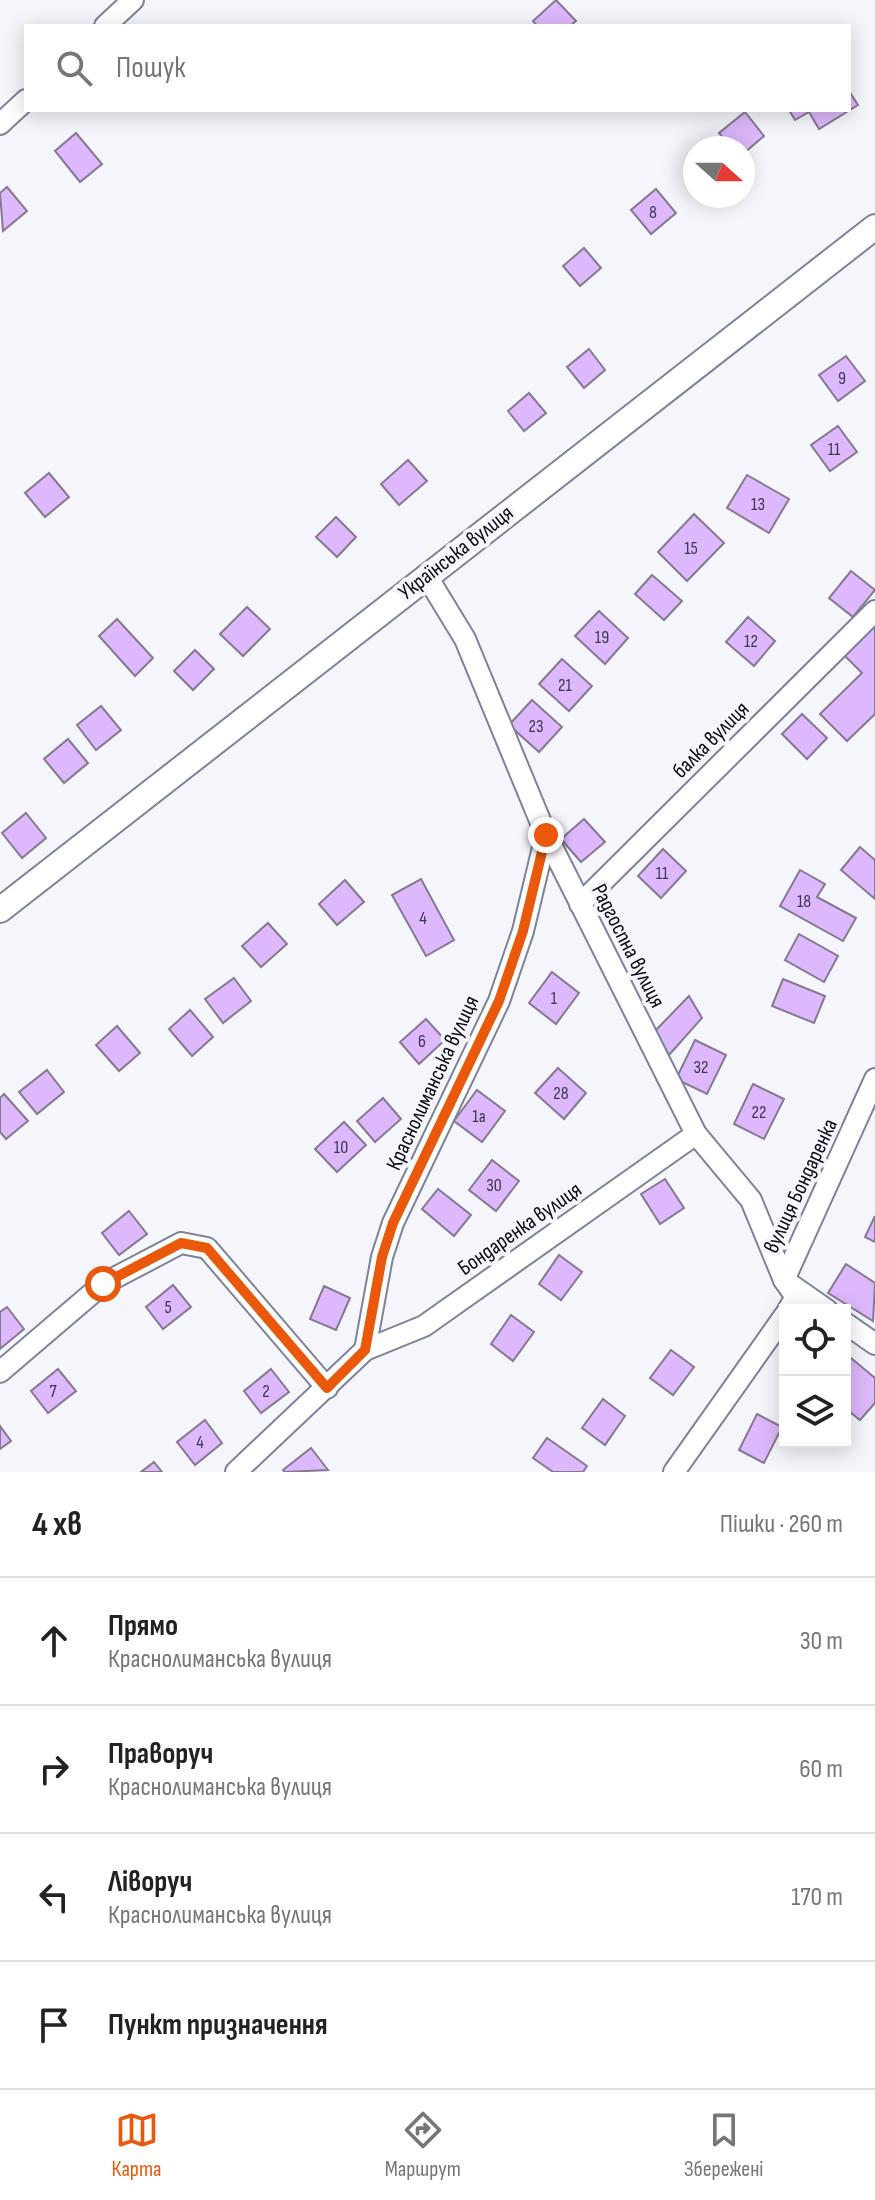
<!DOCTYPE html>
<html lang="uk">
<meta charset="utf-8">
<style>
:root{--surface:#fff;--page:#f6f6f6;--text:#222;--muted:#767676;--line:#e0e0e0;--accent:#ea580c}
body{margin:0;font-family:"Sofia Sans Condensed",sans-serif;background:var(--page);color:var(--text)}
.controls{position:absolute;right:24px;bottom:24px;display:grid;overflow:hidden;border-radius:0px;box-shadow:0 4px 20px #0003}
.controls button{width:72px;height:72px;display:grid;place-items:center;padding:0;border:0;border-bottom:2px solid var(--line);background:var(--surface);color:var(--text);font:40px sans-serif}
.compass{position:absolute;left:683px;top:136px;width:72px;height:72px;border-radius:50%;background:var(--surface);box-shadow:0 4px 20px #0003;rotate:111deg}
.stop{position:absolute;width:24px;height:24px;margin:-18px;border:6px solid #ea580c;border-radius:50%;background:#fff}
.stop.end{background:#ea580c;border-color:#fff;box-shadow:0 2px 8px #0008}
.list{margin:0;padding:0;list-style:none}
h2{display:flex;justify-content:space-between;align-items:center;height:104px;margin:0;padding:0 32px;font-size:34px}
h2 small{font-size:26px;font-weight:400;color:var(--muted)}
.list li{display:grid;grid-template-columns:52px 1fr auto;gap:24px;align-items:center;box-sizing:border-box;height:128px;padding:0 32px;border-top:2px solid var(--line)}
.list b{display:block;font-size:30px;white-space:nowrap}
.list p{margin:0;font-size:26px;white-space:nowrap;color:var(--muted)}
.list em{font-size:26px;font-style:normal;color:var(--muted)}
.icon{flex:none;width:44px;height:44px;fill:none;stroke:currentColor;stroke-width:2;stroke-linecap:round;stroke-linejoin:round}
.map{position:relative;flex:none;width:875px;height:1472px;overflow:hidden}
.search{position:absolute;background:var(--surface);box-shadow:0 4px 20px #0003;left:24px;right:24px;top:24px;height:88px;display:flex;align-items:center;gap:20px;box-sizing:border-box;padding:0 28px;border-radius:0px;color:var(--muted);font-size:30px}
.sheet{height:616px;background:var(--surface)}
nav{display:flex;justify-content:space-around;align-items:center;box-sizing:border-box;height:112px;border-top:2px solid var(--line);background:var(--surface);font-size:22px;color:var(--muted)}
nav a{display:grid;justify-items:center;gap:4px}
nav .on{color:var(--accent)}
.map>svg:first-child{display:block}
.building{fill:#ddb8fc;stroke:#857990;stroke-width:2}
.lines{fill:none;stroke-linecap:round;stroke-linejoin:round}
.minor-casing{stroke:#7d839c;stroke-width:24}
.tertiary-casing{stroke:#7d839c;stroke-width:28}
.minor{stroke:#fff;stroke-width:20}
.tertiary{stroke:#fff;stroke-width:24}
.route{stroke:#ea580c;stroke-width:10}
.labels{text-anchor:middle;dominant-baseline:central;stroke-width:8;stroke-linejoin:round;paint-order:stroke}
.number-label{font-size:18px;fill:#3e364e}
.street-label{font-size:22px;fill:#090b14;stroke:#f5f6fc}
</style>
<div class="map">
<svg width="875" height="1472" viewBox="0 0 875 1472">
<rect width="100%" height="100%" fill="#f5f6fc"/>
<g class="building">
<polygon points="556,0 576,21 570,26 537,26 533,21"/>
<polygon points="849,91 858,105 819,129 809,112 795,120 789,110 849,110"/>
<polygon points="745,112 764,136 743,154 743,148 731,148 719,133"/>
<polygon points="76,133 102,164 80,182 55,151"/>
<polygon points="7,187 27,211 3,231 0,193"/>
<polygon points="656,189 676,213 651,234 631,210"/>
<polygon points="584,248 601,268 580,286 563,266"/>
<polygon points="589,349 605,370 584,388 567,367"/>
<polygon points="846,356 865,381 838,401 819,375"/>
<polygon points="529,393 546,413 524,431 508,411"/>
<polygon points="838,426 857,452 830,471 811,445"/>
<polygon points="408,460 427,481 399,505 381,484"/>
<polygon points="49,473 69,497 45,517 25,493"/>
<polygon points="747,475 789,499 769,533 727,508"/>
<polygon points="694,514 724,543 687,581 658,552"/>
<polygon points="336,517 356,537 337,557 316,537"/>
<polygon points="851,571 875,590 853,617 829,598"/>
<polygon points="652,575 682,601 664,620 635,594"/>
<polygon points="247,607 270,629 243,656 220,634"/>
<polygon points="599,611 628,638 605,664 575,636"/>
<polygon points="748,617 775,641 754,666 726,642"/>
<polygon points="117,619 153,658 135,676 99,636"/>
<polygon points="875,623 875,714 847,741 820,714 862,673 843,654"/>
<polygon points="195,650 214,669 193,690 174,671"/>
<polygon points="562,659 592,686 569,711 539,684"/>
<polygon points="532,700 562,727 539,752 509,725"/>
<polygon points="101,706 121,730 96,750 77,725"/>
<polygon points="802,714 827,738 807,759 782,734"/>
<polygon points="68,739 88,763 64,783 44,759"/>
<polygon points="26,813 46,838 22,858 2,833"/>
<polygon points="584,819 605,842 581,862 561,839"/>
<polygon points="860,847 875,860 875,899 841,870"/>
<polygon points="663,849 686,871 661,898 638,876"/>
<polygon points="800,870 825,884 817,897 856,918 843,941 780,906"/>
<polygon points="421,879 454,940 426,956 392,895"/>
<polygon points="345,880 364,902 337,925 319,904"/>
<polygon points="268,923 287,944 261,967 242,946"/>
<polygon points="799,934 838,956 824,982 785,960"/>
<polygon points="552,972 579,993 556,1024 529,1003"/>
<polygon points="234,978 251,1001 223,1023 205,999"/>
<polygon points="783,979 825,996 814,1023 772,1006"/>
<polygon points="689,996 702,1018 669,1055 655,1031"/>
<polygon points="190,1010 213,1037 192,1056 169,1029"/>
<polygon points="426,1019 445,1040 419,1064 400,1042"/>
<polygon points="117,1026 140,1053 119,1071 96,1045"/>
<polygon points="695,1040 726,1055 707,1094 676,1079"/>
<polygon points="558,1068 586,1093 564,1119 535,1093"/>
<polygon points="47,1070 64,1092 37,1114 19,1092"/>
<polygon points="753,1084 784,1099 764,1139 734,1124"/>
<polygon points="477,1090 505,1111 482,1142 454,1121"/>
<polygon points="4,1094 28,1121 6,1139 0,1132 0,1098"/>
<polygon points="383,1098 401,1119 375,1142 357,1121"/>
<polygon points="344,1122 366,1145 337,1172 315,1149"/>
<polygon points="492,1160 519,1181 496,1211 469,1190"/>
<polygon points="665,1179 684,1208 660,1224 641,1194"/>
<polygon points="438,1189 471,1215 454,1236 422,1209"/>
<polygon points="129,1211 147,1234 119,1255 102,1233"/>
<polygon points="875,1216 875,1242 865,1237"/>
<polygon points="559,1255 582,1272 561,1300 539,1284"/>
<polygon points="846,1264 875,1283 873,1321 828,1293"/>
<polygon points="173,1285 191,1307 163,1329 146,1307"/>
<polygon points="324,1286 350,1298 336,1330 310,1319"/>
<polygon points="7,1307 24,1329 0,1349 0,1312"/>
<polygon points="511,1315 534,1332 513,1361 491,1344"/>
<polygon points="671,1350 694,1367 673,1395 650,1378"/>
<polygon points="845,1353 875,1378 875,1403 860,1420 845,1408"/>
<polygon points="58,1369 76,1391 48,1413 31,1391"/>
<polygon points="271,1369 289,1392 261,1413 244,1391"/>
<polygon points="603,1399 625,1416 605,1445 582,1428"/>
<polygon points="757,1414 782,1427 764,1463 739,1450"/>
<polygon points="205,1420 222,1443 195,1465 177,1442"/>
<polygon points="0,1426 11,1441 0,1449"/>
<polygon points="547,1438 587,1466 583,1472 553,1472 533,1458"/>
<polygon points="311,1448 328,1470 285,1472 283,1470"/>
<polygon points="154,1462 162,1472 141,1472"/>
</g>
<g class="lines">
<g class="minor-casing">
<g id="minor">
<polyline points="105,26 133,0"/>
<polyline points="0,124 26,100"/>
<polyline points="426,575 465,639 546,835 696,1134 751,1200 784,1280 827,1310"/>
<polyline points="580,904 875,611"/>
<polyline points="788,1310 796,1297 784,1280 875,1079"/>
<polyline points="845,1323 875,1344"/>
<polyline points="365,1350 382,1257 393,1223 499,1001 523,931 546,835"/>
<polyline points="0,1372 103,1284 181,1243 207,1248 327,1388"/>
<polyline points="236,1472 365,1350 424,1326 696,1134"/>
<polyline points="674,1472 785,1315"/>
</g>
</g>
<g class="tertiary-casing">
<polyline id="tertiary" points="0,910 875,227"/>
</g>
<use href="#minor" class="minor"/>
<use href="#tertiary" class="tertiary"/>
</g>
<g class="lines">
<polyline class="route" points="103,1284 181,1243 207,1248 327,1388 365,1350 382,1257 393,1223 499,1001 523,931 546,835"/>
</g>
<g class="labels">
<g class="number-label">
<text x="653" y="212">8</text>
<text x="842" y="378">9</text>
<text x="834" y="449">11</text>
<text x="758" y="504">13</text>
<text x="691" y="548">15</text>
<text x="602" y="637">19</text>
<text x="751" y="641">12</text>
<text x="565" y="685">21</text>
<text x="536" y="726">23</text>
<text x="662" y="873">11</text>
<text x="804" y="901">18</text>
<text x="423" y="918">4</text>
<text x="554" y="998">1</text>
<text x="422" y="1041">6</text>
<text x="701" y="1067">32</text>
<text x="561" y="1093">28</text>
<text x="759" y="1112">22</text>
<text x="479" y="1116">1а</text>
<text x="341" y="1147">10</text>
<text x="494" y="1185">30</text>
<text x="168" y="1307">5</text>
<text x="53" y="1391">7</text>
<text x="266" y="1391">2</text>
<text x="200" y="1442">4</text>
</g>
<g class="street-label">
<text transform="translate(456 553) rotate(-38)">Українська вулиця</text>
<text transform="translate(711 740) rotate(-45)">балка вулиця</text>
<text transform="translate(628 946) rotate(63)">Радгоспна вулиця</text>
<text transform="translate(433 1083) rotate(-65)">Краснолиманська вулиця</text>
<text transform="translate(801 1186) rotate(-65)">вулиця Бондаренка</text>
<text transform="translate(520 1229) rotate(-35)">Бондаренка вулиця</text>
</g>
</g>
</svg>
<div class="controls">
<button><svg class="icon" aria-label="locate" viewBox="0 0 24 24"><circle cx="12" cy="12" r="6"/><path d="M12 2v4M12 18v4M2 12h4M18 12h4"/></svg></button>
<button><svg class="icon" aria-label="layers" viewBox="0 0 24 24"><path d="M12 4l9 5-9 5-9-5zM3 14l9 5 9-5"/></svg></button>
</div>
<svg class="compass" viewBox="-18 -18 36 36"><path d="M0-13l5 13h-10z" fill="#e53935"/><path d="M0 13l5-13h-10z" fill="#767676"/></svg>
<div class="stop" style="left:103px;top:1284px"></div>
<div class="stop end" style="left:546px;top:835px"></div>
<div class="search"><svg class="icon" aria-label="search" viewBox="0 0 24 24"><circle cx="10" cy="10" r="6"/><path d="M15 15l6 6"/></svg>Пошук</div>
</div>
<section class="sheet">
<h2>4 хв<small>Пішки · 260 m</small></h2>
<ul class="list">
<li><svg class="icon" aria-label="ahead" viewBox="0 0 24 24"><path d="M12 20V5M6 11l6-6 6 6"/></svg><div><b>Прямо</b><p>Краснолиманська вулиця</p></div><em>30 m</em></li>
<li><svg class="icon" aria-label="right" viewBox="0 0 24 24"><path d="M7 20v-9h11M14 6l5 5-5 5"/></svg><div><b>Праворуч</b><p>Краснолиманська вулиця</p></div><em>60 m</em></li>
<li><svg class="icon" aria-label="left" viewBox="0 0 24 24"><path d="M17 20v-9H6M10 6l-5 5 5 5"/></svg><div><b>Ліворуч</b><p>Краснолиманська вулиця</p></div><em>170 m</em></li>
<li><svg class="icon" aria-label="arrive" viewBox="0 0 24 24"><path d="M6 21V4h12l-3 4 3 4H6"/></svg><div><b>Пункт призначення</b></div></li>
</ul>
</section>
<nav>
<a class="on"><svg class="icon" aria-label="map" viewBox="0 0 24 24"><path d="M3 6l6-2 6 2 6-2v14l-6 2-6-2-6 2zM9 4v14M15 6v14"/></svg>Карта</a>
<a><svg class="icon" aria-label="directions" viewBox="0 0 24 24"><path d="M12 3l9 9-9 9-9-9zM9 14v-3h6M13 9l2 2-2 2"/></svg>Маршрут</a>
<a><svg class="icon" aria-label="saved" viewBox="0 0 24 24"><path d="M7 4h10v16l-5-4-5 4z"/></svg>Збережені</a>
</nav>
